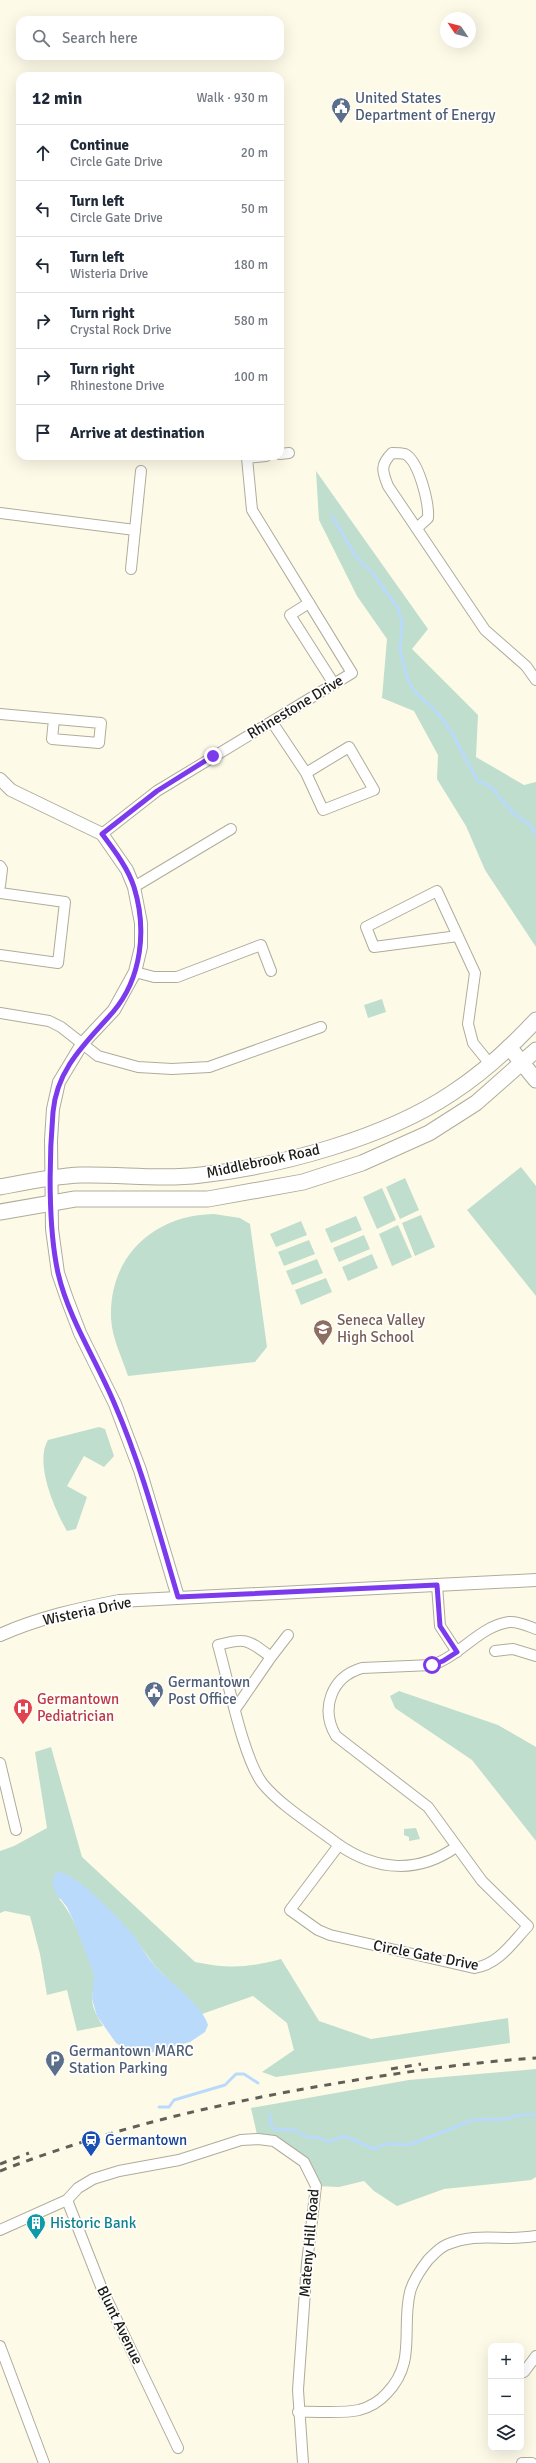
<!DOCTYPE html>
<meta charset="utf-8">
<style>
:root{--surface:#fff;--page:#f2f2f3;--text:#1f2937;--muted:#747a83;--line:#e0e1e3}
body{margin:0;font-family:Signika,sans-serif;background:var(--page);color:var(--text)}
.controls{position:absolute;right:12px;bottom:12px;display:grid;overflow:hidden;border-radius:8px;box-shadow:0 4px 16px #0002}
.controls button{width:36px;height:36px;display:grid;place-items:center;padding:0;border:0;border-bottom:1px solid var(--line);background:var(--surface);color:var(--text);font:20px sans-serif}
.compass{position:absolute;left:440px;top:12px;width:36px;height:36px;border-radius:50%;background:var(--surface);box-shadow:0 4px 16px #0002;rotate:305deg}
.stop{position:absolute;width:12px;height:12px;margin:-9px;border:3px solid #7c3aed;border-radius:50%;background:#fff}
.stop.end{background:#7c3aed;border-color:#fff;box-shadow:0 1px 4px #0008}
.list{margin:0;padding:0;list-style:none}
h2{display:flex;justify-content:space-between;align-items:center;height:52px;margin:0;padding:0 16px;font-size:17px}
h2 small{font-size:13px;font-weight:400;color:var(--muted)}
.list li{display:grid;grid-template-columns:26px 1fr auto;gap:12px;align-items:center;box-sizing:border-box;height:56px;padding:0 16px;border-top:1px solid var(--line)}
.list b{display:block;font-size:15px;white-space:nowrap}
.list p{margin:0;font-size:13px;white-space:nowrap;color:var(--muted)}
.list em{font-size:13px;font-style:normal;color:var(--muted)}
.icon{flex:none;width:22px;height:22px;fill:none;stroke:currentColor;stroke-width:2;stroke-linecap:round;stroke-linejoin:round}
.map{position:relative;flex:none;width:536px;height:2463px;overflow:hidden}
.search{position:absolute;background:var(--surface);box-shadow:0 4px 16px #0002;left:16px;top:16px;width:268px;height:44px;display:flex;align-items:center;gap:10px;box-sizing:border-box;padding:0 14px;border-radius:12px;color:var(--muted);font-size:15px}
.panel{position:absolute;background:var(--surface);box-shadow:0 4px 16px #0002;left:16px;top:72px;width:268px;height:388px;border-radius:12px}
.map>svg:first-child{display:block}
.green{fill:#bfdecd}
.water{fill:#badafc}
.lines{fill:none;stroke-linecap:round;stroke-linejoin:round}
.stream{stroke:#badafc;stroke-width:3}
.minor-casing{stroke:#b0ac9b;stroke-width:12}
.tertiary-casing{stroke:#b0ac9b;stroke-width:14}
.primary-casing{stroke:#b0ac9b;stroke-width:17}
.minor{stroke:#fff;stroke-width:10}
.tertiary{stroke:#fff;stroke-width:12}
.primary{stroke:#fff;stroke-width:15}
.rail{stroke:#626056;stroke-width:3;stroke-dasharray:7 7;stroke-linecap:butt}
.route{stroke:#7c3aed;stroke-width:5}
.labels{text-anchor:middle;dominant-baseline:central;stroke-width:3.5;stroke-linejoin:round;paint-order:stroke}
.service-label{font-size:15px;fill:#4e5e75;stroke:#fff;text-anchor:start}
.street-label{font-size:15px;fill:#1d1c16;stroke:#fff}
.education-label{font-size:15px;fill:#785e54;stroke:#fff;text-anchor:start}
.health-label{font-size:15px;fill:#be3a42;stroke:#fff;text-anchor:start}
.transit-label{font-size:15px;fill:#164399;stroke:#fff;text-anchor:start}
.culture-label{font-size:15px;fill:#0d838f;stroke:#fff;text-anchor:start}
</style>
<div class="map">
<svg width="536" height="2463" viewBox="0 0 536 2463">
<rect width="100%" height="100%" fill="#fefae8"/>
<g class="green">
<polygon points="316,471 428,629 412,649 478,715 476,757 524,785 536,782 536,947 485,870 466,826 437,779 438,755 414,711 382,698 387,639 357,596 319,520"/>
<polygon points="382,999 386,1012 368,1018 364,1005"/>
<polygon points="521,1167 536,1186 536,1296 467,1210"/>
<polygon points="405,1178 419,1210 400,1219 386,1187"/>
<polygon points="382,1188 396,1220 377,1229 363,1197"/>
<path d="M214,1214L240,1218L250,1224L267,1347L255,1362L128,1376C122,1357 112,1339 111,1318C109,1256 154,1215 214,1214Z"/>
<polygon points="421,1215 435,1247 415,1256 402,1223"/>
<polygon points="356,1216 362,1230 331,1243 325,1229"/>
<polygon points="301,1221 307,1235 276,1247 270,1234"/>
<polygon points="398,1225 412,1257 392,1266 379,1234"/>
<polygon points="364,1235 370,1249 339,1262 333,1248"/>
<polygon points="309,1240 315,1254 284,1266 278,1252"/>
<polygon points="372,1254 378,1268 348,1281 342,1267"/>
<polygon points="317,1259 323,1273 292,1285 286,1271"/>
<polygon points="326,1278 332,1292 301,1305 295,1290"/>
<path d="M99,1427L105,1429L114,1456L104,1467L84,1456L67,1486L87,1497L76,1529L67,1531C55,1510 34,1463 48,1440Z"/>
<polygon points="399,1691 498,1725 536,1747 536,1841 472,1760 395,1708 390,1696"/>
<path d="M51,1747L82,1857L195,1962C230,1969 247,1968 281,1959L319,2021L371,2039L508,2018L510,2043L276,2077L262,2072L294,2050L287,2023L253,1996L202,2014L155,1966L133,1936L87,1890L59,1899C72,1912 92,1958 94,1976C95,1984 93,1991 92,1998C92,2008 98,2018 103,2026L77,2031L67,1990L47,1995L40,1954L30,1916L5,1911L0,1913V1851L14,1846L47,1828L35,1752Z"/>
<polygon points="416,1828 420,1839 409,1841 409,1837 404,1835 404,1829"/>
<polygon points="536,2069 536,2177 531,2180 444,2189 397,2206 374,2191 364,2181 339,2187 316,2186 303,2162 258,2139 251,2108 409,2080"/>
</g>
<path class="water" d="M57,1872C75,1871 123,1922 134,1936C141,1946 147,1957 155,1966C170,1983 202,2004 208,2025L205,2032L190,2042L154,2052L137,2054L127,2050L116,2043L97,2016L92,1999L94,1977L91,1966L74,1922L67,1907L55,1892L52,1880Z"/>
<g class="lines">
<g class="stream">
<polyline points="332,516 356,557 373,574 398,608 402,622 400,650 408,680 414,691 436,711 452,733 477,780 491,787 511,811 531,826 536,835"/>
<polyline points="159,2107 169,2107 174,2100 225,2085 236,2074 244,2074 258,2083"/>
<path d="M270,2115L271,2125L274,2129L294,2130L310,2138L318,2137L328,2142L344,2136L374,2149C393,2139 393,2147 412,2144L473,2120L506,2119L519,2115H536"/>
</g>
<g class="minor-casing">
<g id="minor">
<polyline points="280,454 289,453"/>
<polyline points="0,513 135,530"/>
<path d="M417,528L428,518C429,503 419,461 405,454C401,453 396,453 392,453C380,465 382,471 388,486L485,630L526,666L536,680"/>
<polyline points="131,569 141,471"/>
<polyline points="309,603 290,615 334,684"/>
<polyline points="0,714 101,723 99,743 52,739 54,719"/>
<polyline points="272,722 306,773 323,810 374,790 349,747 306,773"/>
<polyline points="102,834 157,791 352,673 252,510 247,458 266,456"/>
<polyline points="0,866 2,869 0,886"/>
<polyline points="134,887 231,829"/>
<polyline points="0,893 65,902 58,963 0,955"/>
<polyline points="458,936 374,947 366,927 437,891 475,973 468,1024 473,1043 490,1064"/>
<polyline points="135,972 154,977 177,977 261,945 271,971"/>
<polyline points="0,1013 49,1021 61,1027 98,1056 138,1067 172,1069 209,1067 321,1027"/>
<polyline points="437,1585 440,1626 457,1652"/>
<polyline points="495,1651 513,1649 536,1656"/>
<polyline points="271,1657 288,1635"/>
<path d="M236,1708L271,1657C248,1640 247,1637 218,1645C228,1679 243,1759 263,1784C282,1807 316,1827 339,1845"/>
<polyline points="0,1763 16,1830"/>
<path d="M456,1847C418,1874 377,1871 339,1845L290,1910L318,1930L330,1935L474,1968C498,1965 512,1943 528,1926L482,1881L428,1807L336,1736C320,1709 331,1677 362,1668L432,1665C460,1656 480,1626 509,1622C518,1621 528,1626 536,1629"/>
<polyline points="67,2200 102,2289 178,2448"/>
<polyline points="0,2230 67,2200 78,2188 93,2179 119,2171 179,2160 241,2140 258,2139 274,2141 304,2162 316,2186 307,2263 298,2390 303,2463"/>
<polyline points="0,2346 44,2463"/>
<polyline points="524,2372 536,2356"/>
<path d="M298,2412C317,2411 341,2414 359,2410C370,2407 380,2401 387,2393C417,2362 401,2329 410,2292C413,2281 421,2269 428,2260C434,2254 439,2248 446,2245C479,2231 503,2242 536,2236"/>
<polyline points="522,2463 532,2463"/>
</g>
</g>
<g class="tertiary-casing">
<g id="tertiary">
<polyline points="0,779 11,790 102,834 127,870 134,887 141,923 141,947 135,972 114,1010 82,1044 59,1082 53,1109 51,1140 52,1229 58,1273 67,1299 80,1333 115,1404 140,1470 178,1597"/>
<path d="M0,1635C38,1618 78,1609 119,1601L536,1580"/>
</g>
</g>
<g class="primary-casing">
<g id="primary">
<polyline points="509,1047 536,1080"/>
<path d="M0,1187C26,1182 54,1176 81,1175C121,1174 161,1180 201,1175C281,1166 385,1138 452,1093C483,1073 511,1047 536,1020"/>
<polyline points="0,1212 75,1199 208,1199 303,1182 362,1163 429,1133 476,1103 536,1050"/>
</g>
</g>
<use href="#minor" class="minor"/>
<use href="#tertiary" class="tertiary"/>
<use href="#primary" class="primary"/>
<g class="rail">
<polyline points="391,2069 421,2064"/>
<polyline points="0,2164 29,2153"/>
<path d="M0,2171C100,2132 203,2107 309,2088C384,2075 460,2063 536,2058"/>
</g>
</g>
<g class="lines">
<path class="route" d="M213,756L157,791L102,834C114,850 128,868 134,887C147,929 142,978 113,1012C86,1043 57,1068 53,1112C49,1159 48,1227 58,1273C69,1320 97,1361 115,1405C142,1467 159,1533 178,1597L437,1585L440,1626L457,1652L443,1661L432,1665"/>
</g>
<defs>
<g id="civic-pin" transform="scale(1)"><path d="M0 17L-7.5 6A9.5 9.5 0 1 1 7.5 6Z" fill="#5c6f8a" stroke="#fff"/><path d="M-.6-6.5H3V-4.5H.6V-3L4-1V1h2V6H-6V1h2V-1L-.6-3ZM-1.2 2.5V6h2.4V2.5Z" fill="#fff"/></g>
<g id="school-pin" transform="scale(1)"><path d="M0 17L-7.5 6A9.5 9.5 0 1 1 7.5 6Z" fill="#8d6e63" stroke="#fff"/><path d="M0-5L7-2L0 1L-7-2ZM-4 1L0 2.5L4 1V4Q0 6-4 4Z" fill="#fff"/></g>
<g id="hospital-pin" transform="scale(1)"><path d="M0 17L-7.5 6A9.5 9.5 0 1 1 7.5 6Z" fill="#e0444e" stroke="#fff"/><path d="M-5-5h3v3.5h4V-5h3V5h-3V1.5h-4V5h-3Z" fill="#fff"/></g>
<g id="parking-pin" transform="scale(1)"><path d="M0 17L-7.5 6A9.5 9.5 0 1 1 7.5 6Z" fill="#5c6f8a" stroke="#fff"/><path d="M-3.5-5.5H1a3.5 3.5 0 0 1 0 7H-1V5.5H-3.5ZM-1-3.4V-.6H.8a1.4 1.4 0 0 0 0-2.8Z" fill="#fff"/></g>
<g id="station-pin" transform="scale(1)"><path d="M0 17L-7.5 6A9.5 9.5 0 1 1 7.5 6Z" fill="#1a4fb4" stroke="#fff"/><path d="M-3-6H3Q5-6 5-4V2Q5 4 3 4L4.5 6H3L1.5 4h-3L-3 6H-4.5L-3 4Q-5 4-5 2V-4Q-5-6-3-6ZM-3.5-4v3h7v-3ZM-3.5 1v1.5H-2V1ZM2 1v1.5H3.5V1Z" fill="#fff"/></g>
<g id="building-pin" transform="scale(1)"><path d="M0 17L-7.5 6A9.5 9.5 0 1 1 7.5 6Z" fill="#0f9aa8" stroke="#fff"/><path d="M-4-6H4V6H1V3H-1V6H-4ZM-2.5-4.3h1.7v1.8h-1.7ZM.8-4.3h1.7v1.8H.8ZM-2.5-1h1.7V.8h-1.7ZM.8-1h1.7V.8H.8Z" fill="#fff"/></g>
</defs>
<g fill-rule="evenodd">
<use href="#civic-pin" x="341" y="107"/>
<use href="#school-pin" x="323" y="1329"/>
<use href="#civic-pin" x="154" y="1691"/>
<use href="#hospital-pin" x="23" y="1708"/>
<use href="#parking-pin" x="55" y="2060"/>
<use href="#station-pin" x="91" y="2140"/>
<use href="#building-pin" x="36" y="2223"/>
</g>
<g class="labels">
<g class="service-label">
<text x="355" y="98">United States<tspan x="355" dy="17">Department of Energy</tspan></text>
<text x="168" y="1682">Germantown<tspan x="168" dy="17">Post Office</tspan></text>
<text x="69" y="2051">Germantown MARC<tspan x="69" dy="17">Station Parking</tspan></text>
</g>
<g class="street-label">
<text transform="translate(295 707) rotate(-31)">Rhinestone Drive</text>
<text transform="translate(263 1161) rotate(-12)">Middlebrook Road</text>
<text transform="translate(87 1611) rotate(-12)">Wisteria Drive</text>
<text transform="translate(426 1955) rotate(11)">Circle Gate Drive</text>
<text transform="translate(309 2243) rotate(-85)">Mateny Hill Road</text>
<text transform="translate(120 2325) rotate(64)">Blunt Avenue</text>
</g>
<g class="education-label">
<text x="337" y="1320">Seneca Valley<tspan x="337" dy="17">High School</tspan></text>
</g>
<g class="health-label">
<text x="37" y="1699">Germantown<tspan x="37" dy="17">Pediatrician</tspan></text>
</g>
<g class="transit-label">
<text x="105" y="2140">Germantown</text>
</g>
<g class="culture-label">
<text x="50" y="2223">Historic Bank</text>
</g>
</g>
</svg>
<div class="controls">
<button>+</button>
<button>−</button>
<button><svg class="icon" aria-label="layers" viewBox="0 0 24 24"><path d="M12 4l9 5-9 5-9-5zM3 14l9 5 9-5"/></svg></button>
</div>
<svg class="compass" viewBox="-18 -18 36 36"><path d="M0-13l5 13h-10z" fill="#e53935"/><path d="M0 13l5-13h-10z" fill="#747a83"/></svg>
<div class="stop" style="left:432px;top:1665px"></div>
<div class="stop end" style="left:213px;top:756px"></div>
<div class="search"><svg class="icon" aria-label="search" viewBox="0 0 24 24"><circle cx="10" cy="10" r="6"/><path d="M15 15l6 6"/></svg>Search here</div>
<section class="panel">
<h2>12 min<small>Walk · 930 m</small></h2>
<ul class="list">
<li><svg class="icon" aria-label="ahead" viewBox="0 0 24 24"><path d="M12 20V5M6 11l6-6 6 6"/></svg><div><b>Continue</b><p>Circle Gate Drive</p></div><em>20 m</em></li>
<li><svg class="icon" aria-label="left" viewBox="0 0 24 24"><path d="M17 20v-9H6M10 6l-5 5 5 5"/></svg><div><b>Turn left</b><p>Circle Gate Drive</p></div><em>50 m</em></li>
<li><svg class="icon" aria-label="left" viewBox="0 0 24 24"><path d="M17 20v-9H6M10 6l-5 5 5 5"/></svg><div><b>Turn left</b><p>Wisteria Drive</p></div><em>180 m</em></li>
<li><svg class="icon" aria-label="right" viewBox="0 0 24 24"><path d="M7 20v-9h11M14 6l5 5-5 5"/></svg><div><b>Turn right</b><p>Crystal Rock Drive</p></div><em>580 m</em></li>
<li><svg class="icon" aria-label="right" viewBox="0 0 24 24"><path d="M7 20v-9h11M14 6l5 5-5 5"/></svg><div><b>Turn right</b><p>Rhinestone Drive</p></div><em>100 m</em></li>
<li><svg class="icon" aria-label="arrive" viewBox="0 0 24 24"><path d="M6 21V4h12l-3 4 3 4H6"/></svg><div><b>Arrive at destination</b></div></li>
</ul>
</section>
</div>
